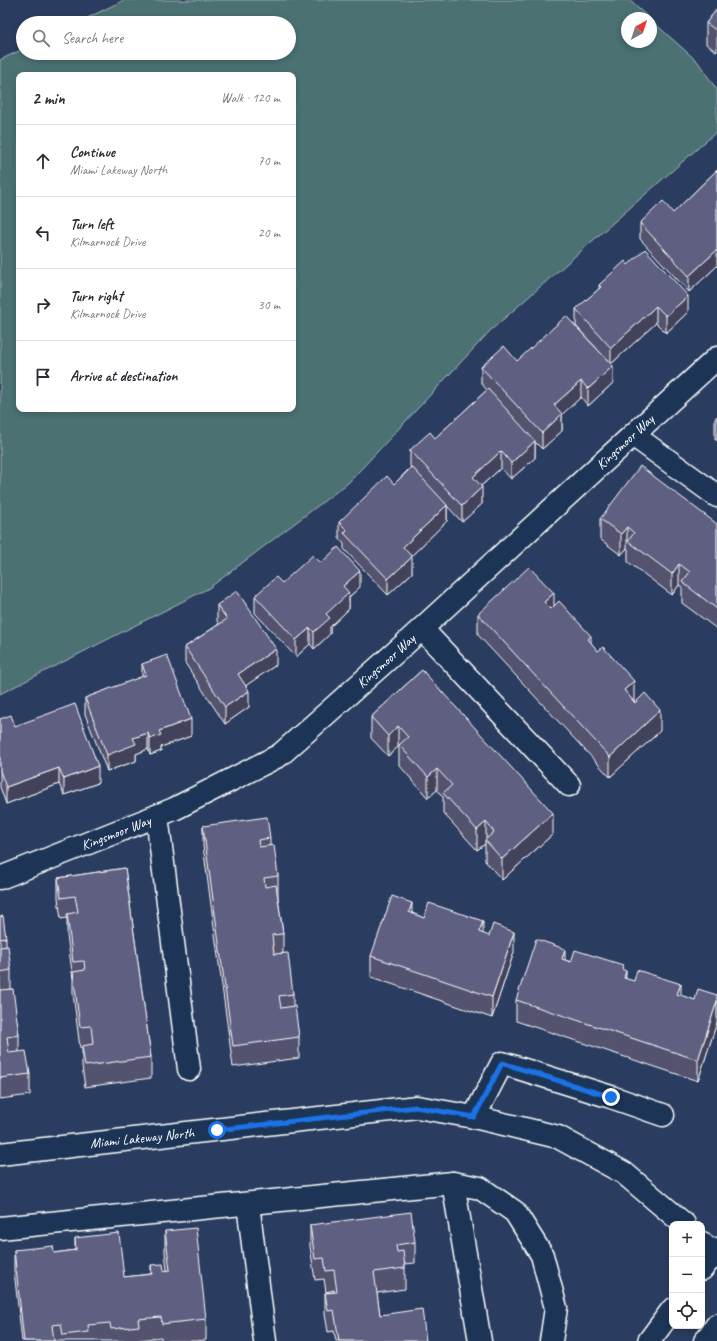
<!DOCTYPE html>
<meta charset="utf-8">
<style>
:root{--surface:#fff;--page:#f7f7f7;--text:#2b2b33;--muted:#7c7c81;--line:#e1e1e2}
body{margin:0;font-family:Caveat,sans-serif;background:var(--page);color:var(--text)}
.controls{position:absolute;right:12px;bottom:12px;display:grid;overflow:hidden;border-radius:8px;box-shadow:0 2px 6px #0003}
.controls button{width:36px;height:36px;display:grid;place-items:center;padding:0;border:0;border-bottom:1px solid var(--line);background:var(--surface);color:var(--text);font:20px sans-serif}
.compass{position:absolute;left:621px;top:12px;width:36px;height:36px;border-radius:50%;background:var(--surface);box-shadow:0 2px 6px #0003;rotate:39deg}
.stop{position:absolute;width:12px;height:12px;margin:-9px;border:3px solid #1a73e8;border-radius:50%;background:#fff}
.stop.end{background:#1a73e8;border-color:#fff;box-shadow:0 1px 4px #0008}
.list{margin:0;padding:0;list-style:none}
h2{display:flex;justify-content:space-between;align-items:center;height:52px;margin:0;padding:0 16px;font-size:17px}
h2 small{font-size:13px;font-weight:400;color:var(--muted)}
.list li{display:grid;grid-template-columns:26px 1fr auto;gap:12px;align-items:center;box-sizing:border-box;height:72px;padding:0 16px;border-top:1px solid var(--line)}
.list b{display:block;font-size:15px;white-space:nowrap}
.list p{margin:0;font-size:13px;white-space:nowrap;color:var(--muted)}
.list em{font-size:13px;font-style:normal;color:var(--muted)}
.icon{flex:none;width:22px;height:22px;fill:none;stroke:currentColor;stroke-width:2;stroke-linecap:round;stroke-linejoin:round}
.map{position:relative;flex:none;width:717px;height:1341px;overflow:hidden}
.search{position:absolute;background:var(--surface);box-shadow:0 2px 6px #0003;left:16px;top:16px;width:280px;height:44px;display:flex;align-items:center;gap:10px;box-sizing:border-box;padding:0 14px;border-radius:22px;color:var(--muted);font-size:15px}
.panel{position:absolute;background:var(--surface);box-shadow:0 2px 6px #0003;left:16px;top:72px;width:280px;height:340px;border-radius:8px}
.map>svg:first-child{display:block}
.green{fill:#4b7173;stroke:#a5b8b9;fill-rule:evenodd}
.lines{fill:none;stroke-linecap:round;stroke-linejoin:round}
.minor-casing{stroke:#fff;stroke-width:25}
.major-casing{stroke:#fff;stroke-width:25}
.minor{stroke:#1d3557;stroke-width:22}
.major{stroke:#1d3557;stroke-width:22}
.wall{fill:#525270;stroke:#fff}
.shaded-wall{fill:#42425b;stroke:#fff}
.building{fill:#5f5f82;stroke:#fff}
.route{stroke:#1a73e8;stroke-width:5}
.labels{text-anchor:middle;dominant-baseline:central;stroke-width:3;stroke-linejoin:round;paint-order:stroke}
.street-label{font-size:14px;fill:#fff;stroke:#1d3557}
</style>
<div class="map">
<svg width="717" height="1341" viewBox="0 0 717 1341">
<rect width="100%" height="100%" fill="#2a3d60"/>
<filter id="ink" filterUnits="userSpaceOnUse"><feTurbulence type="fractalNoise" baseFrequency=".025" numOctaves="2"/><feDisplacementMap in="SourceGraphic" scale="8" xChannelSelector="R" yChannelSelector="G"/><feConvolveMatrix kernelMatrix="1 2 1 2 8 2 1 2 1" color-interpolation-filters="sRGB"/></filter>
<g filter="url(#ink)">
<path class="green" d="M124,0H629L649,18H627V42H651V20L698,62L717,90V129L714,134L491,330L348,483L209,588L0,694V60L23,49V53H289V23H77ZM19,75H293V409H19Z"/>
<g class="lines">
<g class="minor-casing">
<g id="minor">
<polyline points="633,435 717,496"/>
<polyline points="422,629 569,785"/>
<polyline points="157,816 189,1069"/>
<polyline points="0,878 174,809 280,755 406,643 717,358"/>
<polyline points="474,1117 502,1063 611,1097 663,1115"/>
<polyline points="0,1154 417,1107 474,1117 558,1137 624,1173 684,1224"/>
<polyline points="453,1183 480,1341"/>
<polyline points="248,1204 265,1341"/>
<polyline points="0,1228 453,1183 480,1188 515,1212 542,1255 556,1308 551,1341"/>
<polyline points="702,1243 717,1258"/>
</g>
</g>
<g class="major-casing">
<g id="major">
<polyline points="702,1269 717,1249"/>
<polyline points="649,1341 672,1310"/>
<polyline points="705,1341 717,1325"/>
</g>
</g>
<use href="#minor" class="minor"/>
<use href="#major" class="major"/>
</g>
<g class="wall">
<polygon points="717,9 717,52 706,44 706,23"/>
<polygon points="717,170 717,266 689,292 640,239 640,223 673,213"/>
<polygon points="628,265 688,312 666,333 656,323 611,364 576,326 576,309 599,289 599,285"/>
<polygon points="517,361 613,383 588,406 581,397 562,414 562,431 542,449 535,442 535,458 511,479 501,468 481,486 482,504 462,522 447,506 447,521 411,556 412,573 388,595 344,549 344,544 339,538 339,522 394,484 411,467 410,466 410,450 435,438 487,390 481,383 481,367"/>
<polygon points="717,416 717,441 715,439 715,419"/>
<polygon points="600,519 717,524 717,629 682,603 682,587 679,585 672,595 628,562 628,549 627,548 621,555 600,539"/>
<polygon points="321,563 360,587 349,597 349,609 330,627 330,634 314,649 310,644 296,657 255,613 255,596 282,583"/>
<polygon points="217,605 276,665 246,685 249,707 225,724 185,663 185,647 219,624 217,621"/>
<polygon points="554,606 598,651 634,701 660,731 610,777 478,635 478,614"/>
<polygon points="142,664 191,736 161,747 161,751 150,755 148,749 136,754 136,761 107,771 85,714 85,698 142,677"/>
<polygon points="422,670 553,834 502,880 485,861 485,844 477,850 443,813 443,797 437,790 428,798 399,765 399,748 398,747 388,756 371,738 371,717"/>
<polygon points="0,719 15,726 98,783 64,795 59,784 6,804 0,787"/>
<polygon points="203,826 270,838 270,845 278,876 278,897 283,934 283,953 293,994 293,1006 299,1037 299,1058 233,1067 203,846"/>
<polygon points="125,868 151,1057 151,1078 85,1087 82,1066 82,1048 80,1048 73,993 73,979 67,935 67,918 61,919 58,898 58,878"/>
<polygon points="412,913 424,918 483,934 514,952 492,1018 371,977 371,956"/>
<polygon points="0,917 6,938 6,946 11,970 11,989 19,1035 19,1052 30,1074 30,1095 0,1099"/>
<polygon points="565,960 571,962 623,970 626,979 695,1000 717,995 717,1022 698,1081 516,1021 516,1000"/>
<polygon points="310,1225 415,1242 415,1263 405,1264 405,1289 377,1293 380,1315 426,1341 336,1341 334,1331 328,1332 325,1314 325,1293 334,1292 334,1290 326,1292 324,1279 315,1280 310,1246"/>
<polygon points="165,1231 206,1319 206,1340 195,1341 161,1341 161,1337 139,1340 139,1341 22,1341 14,1271 14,1250 54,1253 75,1250 75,1238 124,1277 151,1274 151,1265 164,1271 167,1270 165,1252"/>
</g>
<g class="shaded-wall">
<polygon points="717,250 717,266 689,292 689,276"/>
<polygon points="688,296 688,312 666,333 666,316"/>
<polygon points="656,306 656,323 611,364 611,348"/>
<polygon points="613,366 613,383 588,406 588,389"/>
<polygon points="581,381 581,397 554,422 554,405"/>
<polygon points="562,414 562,431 542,449 542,433"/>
<polygon points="535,441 535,458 511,479 511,463"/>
<polygon points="501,451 501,468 473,493 473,477"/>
<polygon points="482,487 482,504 462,522 462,506"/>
<polygon points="447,505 447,521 403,564 403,547"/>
<polygon points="627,527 627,548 621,555 621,534"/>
<polygon points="412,557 412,573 388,595 388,579"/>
<polygon points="679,564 679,585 672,595 672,574"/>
<polygon points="360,571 360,587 349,597 349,609 330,627 330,634 314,649 314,632 343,586"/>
<polygon points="554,593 554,614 544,602"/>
<polygon points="310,628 310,644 296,657 296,640"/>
<polygon points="591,636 591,657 588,639"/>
<polygon points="276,649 276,665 238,691 238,674"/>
<polygon points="634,681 634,702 624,690"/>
<polygon points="249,691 249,707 225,724 225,707"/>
<polygon points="660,710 660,731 610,777 610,757"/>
<polygon points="191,719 191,736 161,747 161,751 150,755 150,739 159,731"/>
<polygon points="398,726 398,747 388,756 388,736"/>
<polygon points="148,733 148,749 136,754 136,761 107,771 107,755 133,738"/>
<polygon points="98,766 98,783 64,795 64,779"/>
<polygon points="59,768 59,784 6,804 6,787"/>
<polygon points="437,769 437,790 428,798 428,777"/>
<polygon points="553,813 553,834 502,880 502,859"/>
<polygon points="486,822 486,841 485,840 485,844 477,850 477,830"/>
<polygon points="412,903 412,924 409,912"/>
<polygon points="483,921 483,942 479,932"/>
<polygon points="514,932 514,952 492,1018 492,997"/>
<polygon points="565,949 565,970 562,959"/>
<polygon points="626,971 626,991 624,978"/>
<polygon points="681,984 681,1005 677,994"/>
<polygon points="717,1001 717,1022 698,1081 698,1060"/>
</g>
<g class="building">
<polygon points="717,9 717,31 706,23"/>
<polygon points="717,170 717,250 689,276 640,223 663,201 673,213"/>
<polygon points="645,249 688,296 666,316 656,306 611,348 576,309 601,287 599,285 625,261 628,265"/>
<polygon points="566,316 613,366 588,389 581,381 554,405 562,414 542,433 481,367 504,346 517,361"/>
<polygon points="488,389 535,441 511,463 501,451 473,477 482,487 462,506 410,450 430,432 435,438"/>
<polygon points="640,466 717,524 717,609 682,582 690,572 679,564 672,574 628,541 634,533 627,527 621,534 600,519"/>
<polygon points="412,467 447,505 403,547 412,557 388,579 344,533 347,530 339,522 387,476 394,484"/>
<polygon points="338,547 360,571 343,586 349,593 326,614 330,618 314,632 310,628 296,640 255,596 276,577 282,583 313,555 321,563"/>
<polygon points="529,567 554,593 544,602 551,609 559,601 591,636 588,639 598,651 603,647 634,681 624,690 635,703 645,693 660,710 610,757 478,614"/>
<polygon points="237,591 276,649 238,674 249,691 225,707 185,647 227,619 217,605"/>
<polygon points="167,655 191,719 159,731 161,735 150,739 148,733 133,738 136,744 107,755 85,698 146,675 142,664"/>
<polygon points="422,670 553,813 502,859 485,840 494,832 486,822 477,830 443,793 452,785 437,769 428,777 399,745 408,737 398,726 388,736 371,717"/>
<polygon points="75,704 98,766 64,779 59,768 6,787 0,771 0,719 11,715 15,726"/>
<polygon points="267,817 270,838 258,840 259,847 274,845 278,876 264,878 265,887 276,885 283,934 272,935 274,954 288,953 293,994 279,996 281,1008 295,1006 299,1037 233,1046 203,826"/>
<polygon points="125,868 151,1057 85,1066 82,1046 93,1044 91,1026 80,1027 73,972 85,970 84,961 73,962 67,914 78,912 75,896 61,898 58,878"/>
<polygon points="392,896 412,903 409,912 424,918 429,903 483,921 479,932 489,936 493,924 514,932 492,997 371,956"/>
<polygon points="3,916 6,938 0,939 0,917"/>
<polygon points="536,939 565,949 562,959 571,962 575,950 623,965 622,969 626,971 624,978 634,981 637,970 681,984 677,994 695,1000 698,989 717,995 717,1001 698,1060 516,1000"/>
<polygon points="8,946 11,970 0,972 0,947"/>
<polygon points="0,987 0,990 13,989 19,1035 7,1037 9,1053 26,1051 30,1074 0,1078"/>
<polygon points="411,1212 415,1242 396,1245 397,1252 403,1251 405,1268 374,1272 380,1315 422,1309 426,1341 339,1341 334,1310 328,1311 325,1293 337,1292 334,1270 326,1271 324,1258 315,1259 310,1225"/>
<polygon points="196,1228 206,1319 162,1324 161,1317 138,1319 139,1326 111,1329 110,1323 88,1325 89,1332 63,1335 61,1324 52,1325 54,1341 24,1341 14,1250 53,1246 54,1253 76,1250 75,1238 119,1233 124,1277 152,1274 151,1265 163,1264 164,1271 170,1270 165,1231"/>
</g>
</g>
<g class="lines" filter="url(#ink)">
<polyline class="route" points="217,1130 416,1107 474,1117 502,1063 611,1097"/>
</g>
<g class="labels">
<g class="street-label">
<text transform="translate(625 442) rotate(-43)">Kingsmoor Way</text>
<text transform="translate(386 661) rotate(-42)">Kingsmoor Way</text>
<text transform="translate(116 833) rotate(-21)">Kingsmoor Way</text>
<text transform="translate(142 1138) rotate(-6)">Miami Lakeway North</text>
</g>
</g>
</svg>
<div class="controls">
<button>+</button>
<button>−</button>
<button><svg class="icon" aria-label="locate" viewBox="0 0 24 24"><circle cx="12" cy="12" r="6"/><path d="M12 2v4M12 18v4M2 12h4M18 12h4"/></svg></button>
</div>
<svg class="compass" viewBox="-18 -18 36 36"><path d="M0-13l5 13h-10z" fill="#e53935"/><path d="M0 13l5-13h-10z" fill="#7c7c81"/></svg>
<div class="stop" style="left:217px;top:1130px"></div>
<div class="stop end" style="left:611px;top:1097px"></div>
<div class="search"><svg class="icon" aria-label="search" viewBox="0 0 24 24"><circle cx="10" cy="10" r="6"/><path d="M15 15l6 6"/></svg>Search here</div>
<section class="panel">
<h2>2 min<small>Walk · 120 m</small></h2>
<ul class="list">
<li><svg class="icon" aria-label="ahead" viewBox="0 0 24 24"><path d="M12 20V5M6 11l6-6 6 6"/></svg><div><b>Continue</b><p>Miami Lakeway North</p></div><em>70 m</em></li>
<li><svg class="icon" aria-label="left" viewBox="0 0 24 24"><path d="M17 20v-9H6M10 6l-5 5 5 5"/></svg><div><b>Turn left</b><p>Kilmarnock Drive</p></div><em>20 m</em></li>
<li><svg class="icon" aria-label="right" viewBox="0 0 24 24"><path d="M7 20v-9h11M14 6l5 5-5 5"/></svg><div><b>Turn right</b><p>Kilmarnock Drive</p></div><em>30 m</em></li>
<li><svg class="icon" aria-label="arrive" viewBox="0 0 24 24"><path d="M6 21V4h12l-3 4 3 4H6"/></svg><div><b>Arrive at destination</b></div></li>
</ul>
</section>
</div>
